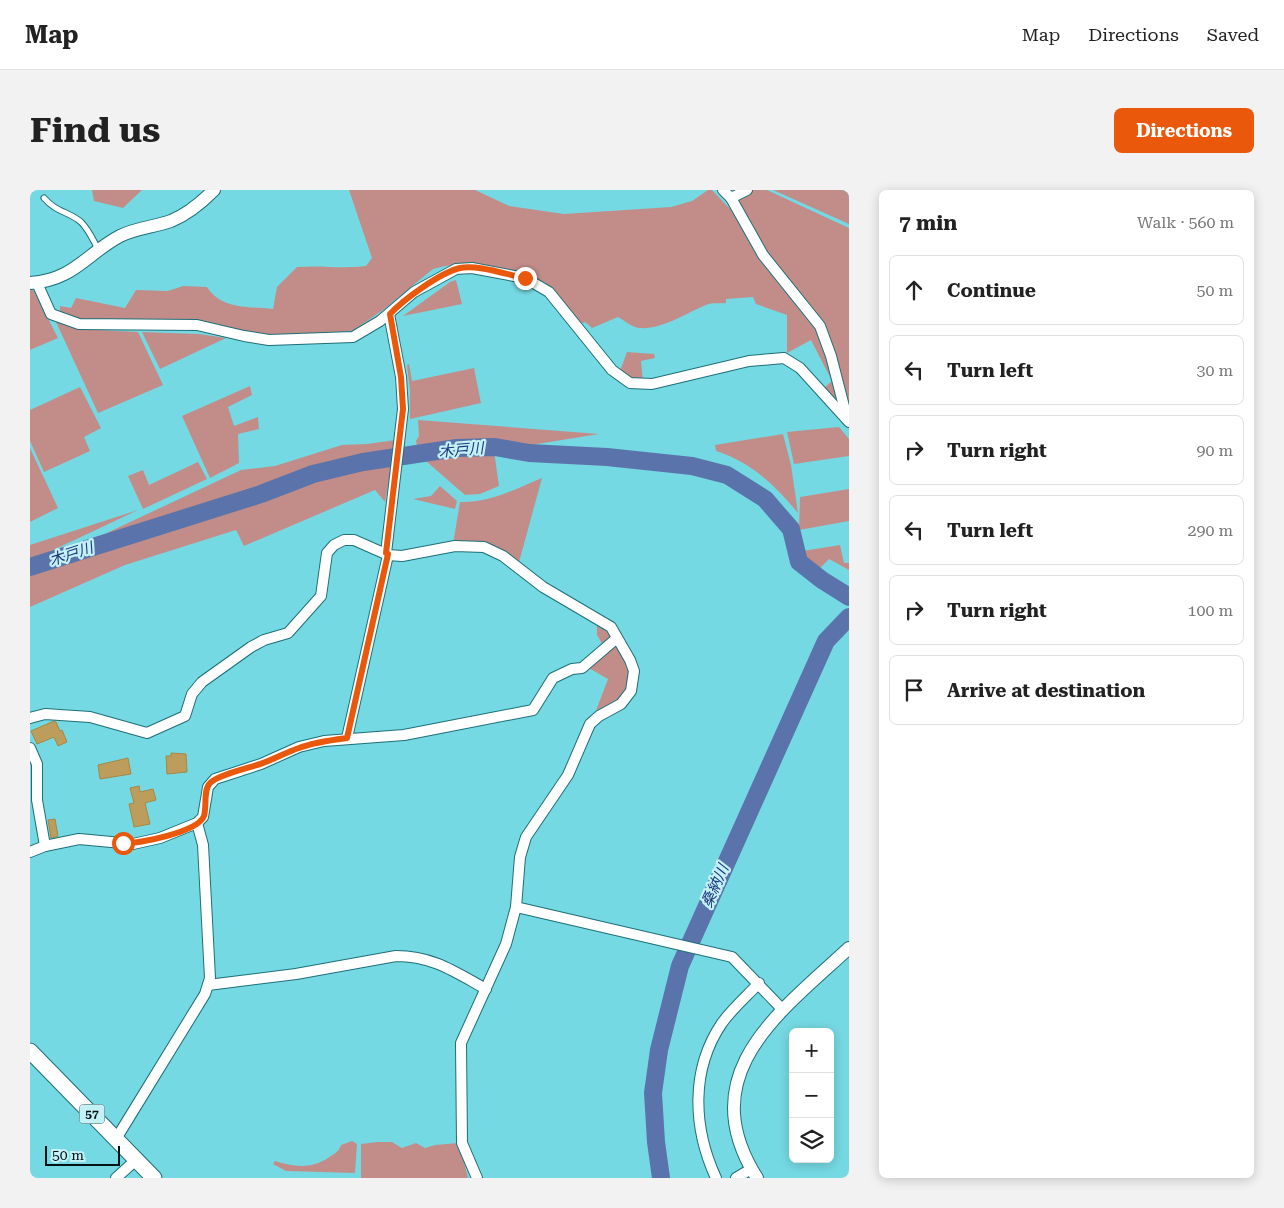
<!DOCTYPE html>
<meta charset="utf-8">
<style>
:root{--surface:#fff;--page:#f2f2f2;--text:#222;--muted:#767676;--line:#e0e0e0;--accent:#ea580c}
body{margin:0;font-family:"Roboto Serif","Noto Sans JP",serif;background:var(--page);color:var(--text)}
.controls{position:absolute;right:15px;bottom:15px;display:grid;overflow:hidden;border-radius:8px;box-shadow:0 2px 12px #0003}
.controls button{width:45px;height:45px;display:grid;place-items:center;padding:0;border:0;border-bottom:1px solid var(--line);background:var(--surface);color:var(--text);font:25px sans-serif}
.scale{position:absolute;left:15px;bottom:12px;width:75px;box-sizing:border-box;padding-left:5px;border:2px solid #001214;border-top:0;font-size:14px;line-height:18px;white-space:nowrap;color:#001214;-webkit-text-stroke:4px #c3f1f6;paint-order:stroke}
.stop{position:absolute;width:15px;height:15px;margin:-11px;border:4px solid #ea580c;border-radius:50%;background:#fff}
.stop.end{background:#ea580c;border-color:#fff;box-shadow:0 1px 5px #0008}
.list{margin:0;padding:0;list-style:none}
h2{display:flex;justify-content:space-between;align-items:center;height:65px;margin:0;padding:0 20px;font-size:21px}
h2 small{font-size:16px;font-weight:400;color:var(--muted)}
.list li{display:grid;grid-template-columns:32px 1fr auto;gap:15px;align-items:center;box-sizing:border-box;height:70px;margin:0 10px 10px;padding:0 10px;border:1px solid var(--line);border-radius:8px}
.list b{display:block;font-size:19px;white-space:nowrap}
.list em{font-size:16px;font-style:normal;color:var(--muted)}
.icon{flex:none;width:28px;height:28px;fill:none;stroke:currentColor;stroke-width:2;stroke-linecap:round;stroke-linejoin:round}
.map{position:relative;flex:none;width:819px;height:988px;overflow:hidden;border-radius:8px}
header{display:flex;align-items:center;gap:30px;box-sizing:border-box;height:70px;padding:0 25px;background:var(--surface);border-bottom:1px solid var(--line)}
header strong{font-size:24px}
nav{display:flex;gap:28px;margin-inline-start:auto;font-size:18px}
.intro{display:flex;align-items:center;justify-content:space-between;box-sizing:border-box;height:120px;padding:0 30px}
h1{margin:0;font-size:35px}
.button{padding:12px 22px;border-radius:8px;background:var(--accent);color:#fff;font-size:18px;font-weight:700}
main{display:flex;gap:30px;padding:0 30px}
aside{flex:1;background:var(--surface);border-radius:8px;box-shadow:0 2px 12px #0003}
.map>svg:first-child{display:block}
.green{fill:#c28d89}
.lines{fill:none;stroke-linecap:round;stroke-linejoin:round}
.river{stroke:#5a74ab;stroke-width:18}
.building{fill:#bc9d5c;stroke:#a78744}
.service-casing{stroke:#1e6f77;stroke-width:7}
.minor-casing{stroke:#1e6f77;stroke-width:12}
.tertiary-casing{stroke:#1e6f77;stroke-width:14}
.primary-casing{stroke:#1e6f77;stroke-width:17}
.service{stroke:#fff;stroke-width:5}
.minor{stroke:#fff;stroke-width:10}
.tertiary{stroke:#fff;stroke-width:12}
.primary{stroke:#fff;stroke-width:15}
.route{stroke:#ea580c;stroke-width:6}
.labels{text-anchor:middle;dominant-baseline:central;stroke-width:4.5;stroke-linejoin:round;paint-order:stroke}
.shield{fill:#c3f1f6;stroke:#3a5558;stroke-width:1}
.shield-label{font-size:12px;font-weight:bold;fill:#001214}
.water-label{font-size:15px;font-style:italic;fill:#1b377c;stroke:#c3f1f6}
</style>
<header>
<strong>Map</strong>
<nav><a>Map</a><a>Directions</a><a>Saved</a></nav>
</header>
<div class="intro"><h1>Find us</h1><a class="button">Directions</a></div>
<main>
<div class="map">
<svg width="819" height="988" viewBox="0 0 819 988">
<rect width="100%" height="100%" fill="#75d9e3"/>
<g class="green">
<polygon points="62,0 112,0 93,18 64,11"/>
<path d="M319,0H445L479,16L534,24L641,17L662,11L678,0H682L705,24L788,138L808,207L804,208L795,197L802,191L781,150L757,163V125L726,114L723,107L696,109V113C689,114 683,112 676,115C656,123 632,140 609,138C602,137 595,131 588,127L562,138L555,132L551,134L523,102L444,74L415,76L403,79L353,120L324,140L315,142L241,147L216,144L184,133L157,130L48,129L35,126L30,121V116L41,118L46,108L95,118L106,100L138,101L153,96L177,97C192,120 218,116 243,119L247,97L267,77C290,75 313,79 336,76L342,68Z"/>
<polygon points="723,0 737,0 819,38 819,221 796,144 735,64 705,9"/>
<polygon points="743,0 819,0 819,34"/>
<polygon points="426,90 432,114 373,126 420,92"/>
<polygon points="0,99 4,101 28,148 0,160"/>
<polygon points="26,132 50,139 108,142 133,195 68,223"/>
<polygon points="112,142 169,144 196,148 130,179"/>
<polygon points="597,162 624,164 625,168 611,171 613,191 600,190 590,181"/>
<polygon points="379,174 382,191 444,178 451,213 380,229 380,200 377,175"/>
<polygon points="220,196 222,205 198,217 204,236 228,227 229,239 208,244 209,273 180,288 152,226"/>
<polygon points="50,197 71,238 54,247 60,261 14,282 0,251 0,220"/>
<polygon points="388,230 569,244 464,261 469,296 450,304 435,305 389,265 386,251 389,246"/>
<polygon points="809,237 819,249 819,266 764,274 757,242"/>
<path d="M753,244L761,275L768,323C745,295 721,272 686,261L685,255Z"/>
<polygon points="366,250 355,312 345,300 214,356 206,340 95,375 0,417 0,379 211,280 245,276 312,255 337,254"/>
<polygon points="0,258 28,318 0,332"/>
<polygon points="168,272 177,289 113,319 98,286 113,280 119,295"/>
<path d="M512,288L488,376L474,364L423,354L430,312C459,313 486,299 512,288Z"/>
<polygon points="410,296 427,311 425,319 383,309 401,306"/>
<polygon points="819,299 819,331 769,340 770,307"/>
<polygon points="108,320 0,371 0,355"/>
<polygon points="810,355 814,373 819,373 819,380 799,369 789,379 774,371 773,361"/>
<polygon points="567,432 575,436 583,446 574,457 567,445"/>
<polygon points="586,454 601,481 597,506 564,526 578,489 557,477"/>
<path d="M322,951L327,954L325,983L256,981L243,974L245,971C264,977 281,979 298,968C305,963 308,963 311,955Z"/>
<polygon points="347,952 362,952 372,958 386,953 395,958 405,955 429,953 438,988 331,988 331,954"/>
</g>
<g class="lines">
<g class="river">
<polyline points="0,377 231,304 283,284 333,272 427,258 465,257 499,263 577,267 662,276 697,285 735,309 761,339 769,372 792,390 819,407"/>
<polyline points="631,988 626,952 623,903 629,860 650,776 796,451 819,427"/>
</g>
</g>
<g class="building">
<polygon points="24,531 26,532 30,541 32,540 37,552 28,556 24,547 7,554 1,541"/>
<polygon points="141,563 156,564 157,582 137,584 136,566 141,566"/>
<polygon points="98,568 101,584 70,589 68,575"/>
<polygon points="109,596 110,602 123,599 126,610 115,613 120,634 104,637 99,614 104,613 100,598"/>
<polygon points="25,629 28,646 21,648 18,630"/>
</g>
<g class="lines">
<g class="service-casing">
<path id="service" d="M14,8C27,23 38,21 51,32C59,40 63,50 68,59"/>
</g>
<g class="minor-casing">
<g id="minor">
<polyline points="693,0 701,8 733,65 790,136 801,166 817,228"/>
<polyline points="701,8 717,0"/>
<polyline points="7,93 21,124 49,134 167,135 214,146 239,150 323,147 350,131 384,102 426,79 442,78 495,88 519,102 582,180 600,193 622,194 719,171 754,168 770,178 819,232"/>
<polyline points="356,363 373,219 371,187 359,124"/>
<polyline points="0,528 15,524 60,527 117,543 155,526 162,504 172,492 221,457 234,450 258,443 291,406 297,363 304,355 314,350 324,350 358,365 372,366 425,356 454,357 473,366 513,397 581,437 600,470 604,481 601,501 591,514 569,526 560,534 538,585 496,647 490,667 486,717 476,754 431,853 432,953 447,988"/>
<polyline points="317,548 358,365"/>
<polyline points="0,558 7,574 7,610 15,656"/>
<polyline points="0,662 15,656 49,649 103,654 130,648 167,633 173,627 178,597 185,589 231,574 269,557 294,551 374,545 503,520 523,488 542,479 552,478 587,448"/>
<polyline points="486,717 702,767 753,820"/>
<path d="M178,795L266,784L366,766C403,766 425,782 456,799"/>
<polyline points="86,949 175,804 180,788 173,655 167,633"/>
<polyline points="86,988 106,970"/>
<path d="M686,988C663,938 660,880 692,833C702,819 717,806 729,793"/>
<polyline points="706,988 721,979"/>
</g>
</g>
<g class="tertiary-casing">
<g id="tertiary">
<path d="M0,93C44,90 56,64 90,46C106,38 124,37 141,31C158,24 171,13 184,0"/>
<path d="M727,988C661,884 750,822 819,758"/>
</g>
</g>
<g class="primary-casing">
<polyline id="primary" points="0,861 124,988"/>
</g>
<use href="#service" class="service"/>
<use href="#minor" class="minor"/>
<use href="#tertiary" class="tertiary"/>
<use href="#primary" class="primary"/>
</g>
<g class="lines">
<path class="route" d="M93,653C109,654 168,642 174,626C177,616 173,600 180,593C188,585 215,579 227,575C241,571 254,563 269,558C284,552 301,550 317,548L358,364L356,363L373,219L371,187L360,124C373,110 411,82 430,78C447,74 478,85 495,88"/>
</g>
<g class="labels">
<rect class="shield" x="49.5" y="914.5" width="25" height="19" rx="4"/>
<g class="shield-label">
<text x="62" y="924">57</text>
</g>
<g class="water-label">
<text transform="translate(431 260) rotate(-5)">木戸川</text>
<text transform="translate(41 364) rotate(-18)">木戸川</text>
<text transform="translate(685 696) rotate(-66)">桑納川</text>
</g>
</g>
</svg>
<div class="controls">
<button>+</button>
<button>−</button>
<button><svg class="icon" aria-label="layers" viewBox="0 0 24 24"><path d="M12 4l9 5-9 5-9-5zM3 14l9 5 9-5"/></svg></button>
</div>
<div class="scale">50 m</div>
<div class="stop" style="left:93px;top:653px"></div>
<div class="stop end" style="left:495px;top:88px"></div>
</div>
<aside>
<h2>7 min<small>Walk · 560 m</small></h2>
<ul class="list">
<li><svg class="icon" aria-label="ahead" viewBox="0 0 24 24"><path d="M12 20V5M6 11l6-6 6 6"/></svg><div><b>Continue</b></div><em>50 m</em></li>
<li><svg class="icon" aria-label="left" viewBox="0 0 24 24"><path d="M17 20v-9H6M10 6l-5 5 5 5"/></svg><div><b>Turn left</b></div><em>30 m</em></li>
<li><svg class="icon" aria-label="right" viewBox="0 0 24 24"><path d="M7 20v-9h11M14 6l5 5-5 5"/></svg><div><b>Turn right</b></div><em>90 m</em></li>
<li><svg class="icon" aria-label="left" viewBox="0 0 24 24"><path d="M17 20v-9H6M10 6l-5 5 5 5"/></svg><div><b>Turn left</b></div><em>290 m</em></li>
<li><svg class="icon" aria-label="right" viewBox="0 0 24 24"><path d="M7 20v-9h11M14 6l5 5-5 5"/></svg><div><b>Turn right</b></div><em>100 m</em></li>
<li><svg class="icon" aria-label="arrive" viewBox="0 0 24 24"><path d="M6 21V4h12l-3 4 3 4H6"/></svg><div><b>Arrive at destination</b></div></li>
</ul>
</aside>
</main>
